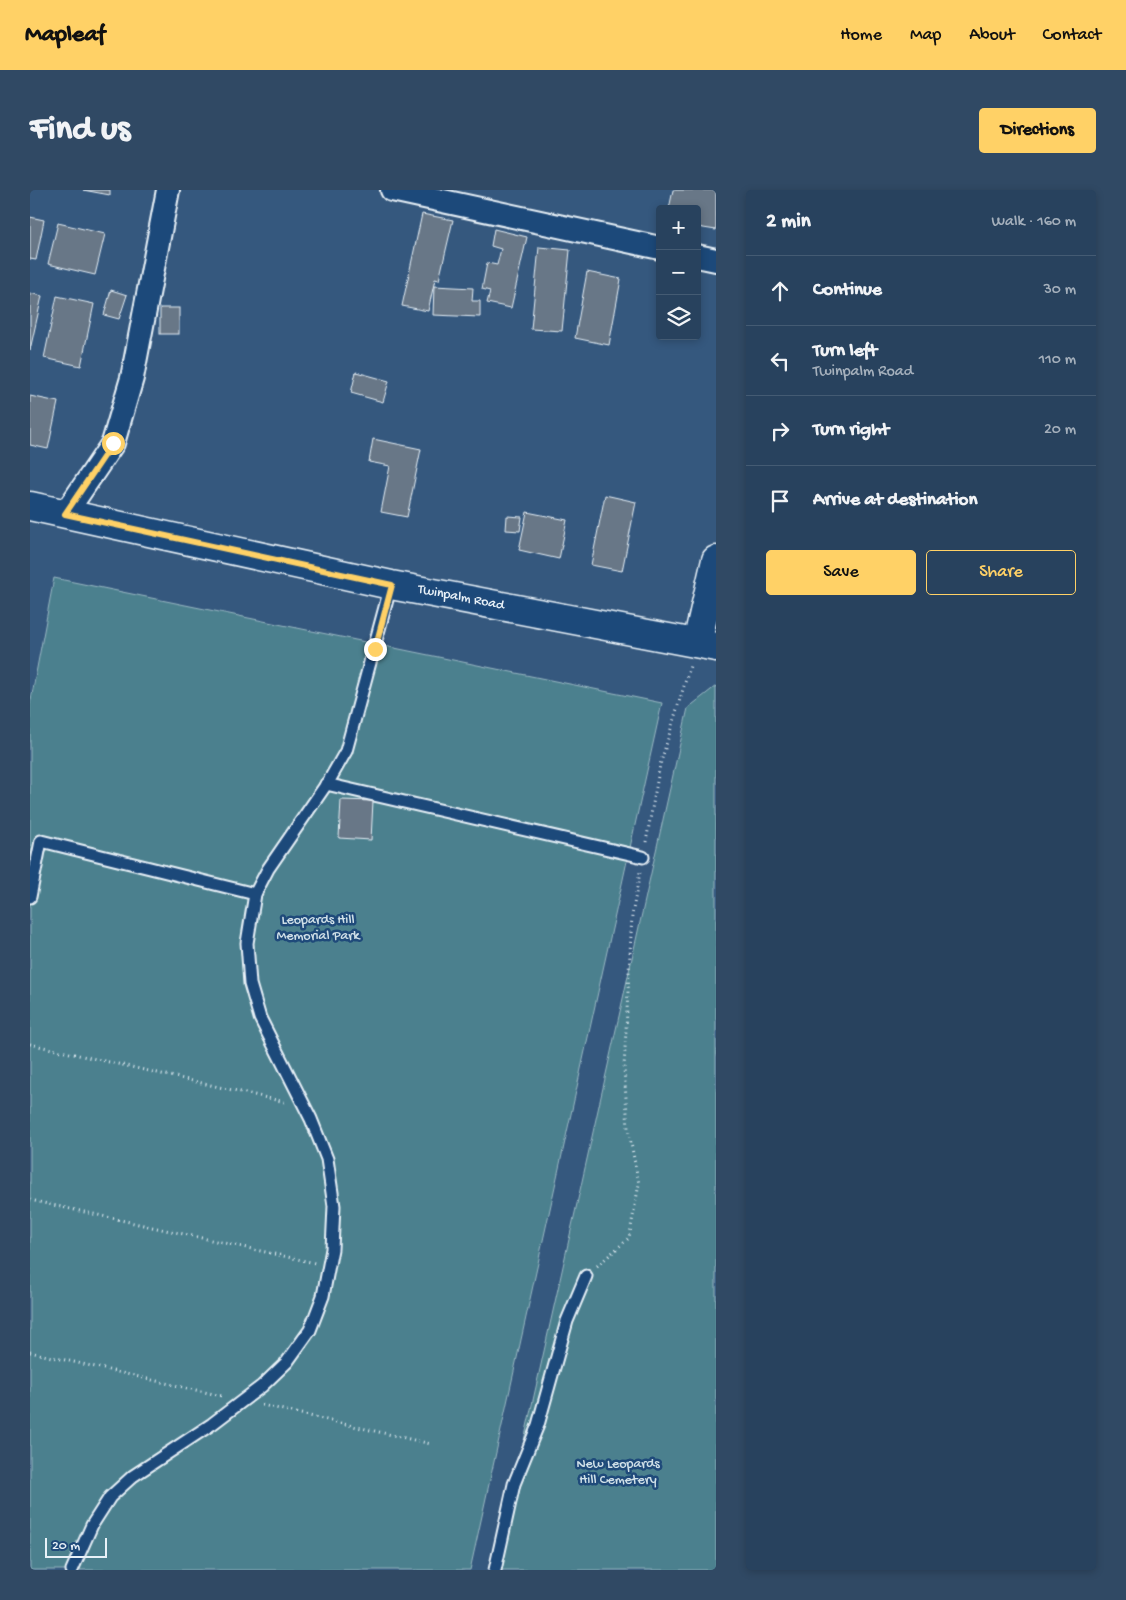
<!DOCTYPE html>
<meta charset="utf-8">
<style>
:root{--surface:#28425e;--page:#304964;--text:#f1f3f6;--muted:#a5b0bc;--line:#445b73;--accent:#ffd166}
body{margin:0;font-family:"Gochi Hand",sans-serif;background:var(--page);color:var(--text)}
.controls{position:absolute;right:15px;top:15px;display:grid;overflow:hidden;border-radius:5px;box-shadow:0 2px 8px #0003}
.controls button{width:45px;height:45px;display:grid;place-items:center;padding:0;border:0;border-bottom:1px solid var(--line);background:var(--surface);color:var(--text);font:25px sans-serif}
.scale{position:absolute;left:15px;bottom:12px;width:62px;box-sizing:border-box;padding-left:5px;border:2px solid #e8f1f8;border-top:0;font-size:14px;line-height:18px;white-space:nowrap;color:#e8f1f8;-webkit-text-stroke:4px #1f4a7a;paint-order:stroke}
.stop{position:absolute;width:15px;height:15px;margin:-11px;border:4px solid #ffd166;border-radius:50%;background:#fff}
.stop.end{background:#ffd166;border-color:#fff;box-shadow:0 1px 5px #0008}
.list{margin:0;padding:0;list-style:none}
h2{display:flex;justify-content:space-between;align-items:center;height:65px;margin:0;padding:0 20px;font-size:21px}
h2 small{font-size:16px;font-weight:400;color:var(--muted)}
.list li{display:grid;grid-template-columns:32px 1fr auto;gap:15px;align-items:center;box-sizing:border-box;height:70px;padding:0 20px;border-top:1px solid var(--line)}
.list b{display:block;font-size:19px;white-space:nowrap}
.list p{margin:0;font-size:16px;white-space:nowrap;color:var(--muted)}
.list em{font-size:16px;font-style:normal;color:var(--muted)}
.actions{display:flex;gap:10px;padding:15px 20px}
.actions a{flex:1;padding:11px 0;border:1px solid var(--accent);border-radius:5px;text-align:center;font-size:18px;color:var(--accent)}
.actions .main{background:var(--accent);color:#111}
.icon{flex:none;width:28px;height:28px;fill:none;stroke:currentColor;stroke-width:2;stroke-linecap:round;stroke-linejoin:round}
.map{position:relative;flex:none;width:686px;height:1380px;overflow:hidden;border-radius:5px}
header{display:flex;align-items:center;gap:30px;box-sizing:border-box;height:70px;padding:0 25px;background:var(--accent);color:#111}
header strong{font-size:24px}
nav{display:flex;gap:28px;margin-inline-start:auto;font-size:18px}
.intro{display:flex;align-items:center;justify-content:space-between;box-sizing:border-box;height:120px;padding:0 30px}
h1{margin:0;font-size:35px}
.button{padding:12px 22px;border-radius:5px;background:var(--accent);color:#111;font-size:18px;font-weight:700}
main{display:flex;gap:30px;padding:0 30px}
aside{flex:1;background:var(--surface);border-radius:5px;box-shadow:0 2px 8px #0003}
.map>svg:first-child{display:block}
.green{fill:#4b808e;stroke:#9ab8c3}
.building{fill:#677787;stroke:#e8f1f8}
.lines{fill:none;stroke-linecap:round;stroke-linejoin:round}
.lane-casing{stroke:#e8f1f8;stroke-width:15}
.street-casing{stroke:#e8f1f8;stroke-width:26}
.secondary-casing{stroke:#e8f1f8;stroke-width:31}
.path{stroke:#e8f1f8;stroke-width:3;stroke-dasharray:1 4;stroke-linecap:butt}
.lane{stroke:#1f4a7a;stroke-width:11}
.street{stroke:#1f4a7a;stroke-width:22}
.secondary{stroke:#1f4a7a;stroke-width:28}
.route{stroke:#ffd166;stroke-width:6}
.labels{text-anchor:middle;dominant-baseline:central;stroke-width:5;stroke-linejoin:round;paint-order:stroke}
.street-label{font-size:14px;fill:#e8f1f8;stroke:#1f4a7a}
.park-label{font-size:14px;fill:#d0e0e8;stroke:#1f4a7a}
</style>
<header>
<strong>Mapleaf</strong>
<nav><a>Home</a><a>Map</a><a>About</a><a>Contact</a></nav>
</header>
<div class="intro"><h1>Find us</h1><a class="button">Directions</a></div>
<main>
<div class="map">
<svg width="686" height="1380" viewBox="0 0 686 1380">
<rect width="100%" height="100%" fill="#35587e"/>
<filter id="ink" filterUnits="userSpaceOnUse"><feTurbulence type="fractalNoise" baseFrequency=".02" numOctaves="2"/><feDisplacementMap in="SourceGraphic" scale="10" xChannelSelector="R" yChannelSelector="G"/><feConvolveMatrix kernelMatrix="1 2 1 2 8 2 1 2 1" color-interpolation-filters="sRGB"/></filter>
<g filter="url(#ink)">
<g class="green">
<polygon points="24,388 632,513 440,1380 0,1380 0,515"/>
<polygon points="686,496 686,1380 465,1380 658,518"/>
</g>
<g class="building">
<polygon points="53,0 80,0 80,5"/>
<polygon points="643,0 686,0 686,40 667,37 667,19 639,19"/>
<polygon points="392,24 423,30 409,90 405,89 398,121 372,116"/>
<polygon points="0,27 14,30 6,70 0,69"/>
<polygon points="28,33 75,44 65,85 18,74"/>
<polygon points="464,39 497,47 481,118 457,113 460,101 452,99 457,73 467,75 471,59 461,56"/>
<polygon points="509,57 540,60 532,141 501,139"/>
<polygon points="557,82 591,89 579,155 545,148"/>
<polygon points="404,96 443,98 442,111 450,111 450,127 403,125"/>
<polygon points="81,100 97,105 89,129 74,125"/>
<polygon points="0,103 12,106 0,160"/>
<polygon points="27,106 64,114 51,176 14,168"/>
<rect x="130" y="118" width="19" height="26"/>
<polygon points="326,182 359,191 353,212 321,203"/>
<polygon points="0,206 28,212 18,259 0,255"/>
<polygon points="343,249 391,259 377,327 351,322 360,276 339,272"/>
<polygon points="575,305 606,312 592,381 561,375"/>
<polygon points="497,322 537,330 529,369 489,360"/>
<polygon points="477,326 492,327 490,341 476,340"/>
<polygon points="311,610 343,611 341,650 309,648"/>
</g>
<g class="lines">
<g class="lane-casing">
<g id="lane">
<polyline points="296,594 613,667"/>
<polyline points="0,707 11,651 225,704"/>
<polyline points="42,1380 62,1335 80,1307 103,1286 182,1234 232,1196 257,1172 280,1140 293,1106 302,1059 304,1016 297,969 281,929 230,828 220,794 217,753 225,704 238,679 300,589 316,561 361,395"/>
<polyline points="465,1380 484,1294 508,1235 537,1131 556,1086"/>
</g>
</g>
<g class="street-casing">
<g id="street">
<polyline points="362,0 630,58"/>
<polyline points="667,66 686,70"/>
<polyline points="35,324 83,253 102,188 138,0"/>
</g>
</g>
<g class="secondary-casing">
<g id="secondary">
<polyline points="0,316 361,395 686,457"/>
<polyline points="667,453 686,370"/>
</g>
</g>
<g class="path">
<polyline points="616,652 630,575 660,476"/>
<polyline points="0,854 255,912"/>
<polyline points="0,1010 285,1073"/>
<polyline points="567,1076 599,1048 609,994 598,938 594,878 602,725 610,682"/>
<polyline points="0,1162 192,1206"/>
<polyline points="232,1215 401,1254"/>
</g>
<use href="#lane" class="lane"/>
<use href="#street" class="street"/>
<use href="#secondary" class="secondary"/>
</g>
</g>
<g class="lines" filter="url(#ink)">
<polyline class="route" points="83,253 35,324 362,395 345,459"/>
</g>
<g class="labels">
<g class="street-label">
<text transform="translate(431 408) rotate(11)">Twinpalm Road</text>
</g>
<g class="park-label">
<text x="288" y="730">Leopards Hill<tspan x="288" dy="16">Memorial Park</tspan></text>
<text x="588" y="1274">New Leopards<tspan x="588" dy="16">Hill Cemetery</tspan></text>
</g>
</g>
</svg>
<div class="controls">
<button>+</button>
<button>−</button>
<button><svg class="icon" aria-label="layers" viewBox="0 0 24 24"><path d="M12 4l9 5-9 5-9-5zM3 14l9 5 9-5"/></svg></button>
</div>
<div class="scale">20 m</div>
<div class="stop" style="left:83px;top:253px"></div>
<div class="stop end" style="left:345px;top:459px"></div>
</div>
<aside>
<h2>2 min<small>Walk · 160 m</small></h2>
<ul class="list">
<li><svg class="icon" aria-label="ahead" viewBox="0 0 24 24"><path d="M12 20V5M6 11l6-6 6 6"/></svg><div><b>Continue</b></div><em>30 m</em></li>
<li><svg class="icon" aria-label="left" viewBox="0 0 24 24"><path d="M17 20v-9H6M10 6l-5 5 5 5"/></svg><div><b>Turn left</b><p>Twinpalm Road</p></div><em>110 m</em></li>
<li><svg class="icon" aria-label="right" viewBox="0 0 24 24"><path d="M7 20v-9h11M14 6l5 5-5 5"/></svg><div><b>Turn right</b></div><em>20 m</em></li>
<li><svg class="icon" aria-label="arrive" viewBox="0 0 24 24"><path d="M6 21V4h12l-3 4 3 4H6"/></svg><div><b>Arrive at destination</b></div></li>
</ul>
<div class="actions"><a class="main">Save</a><a>Share</a></div>
</aside>
</main>
